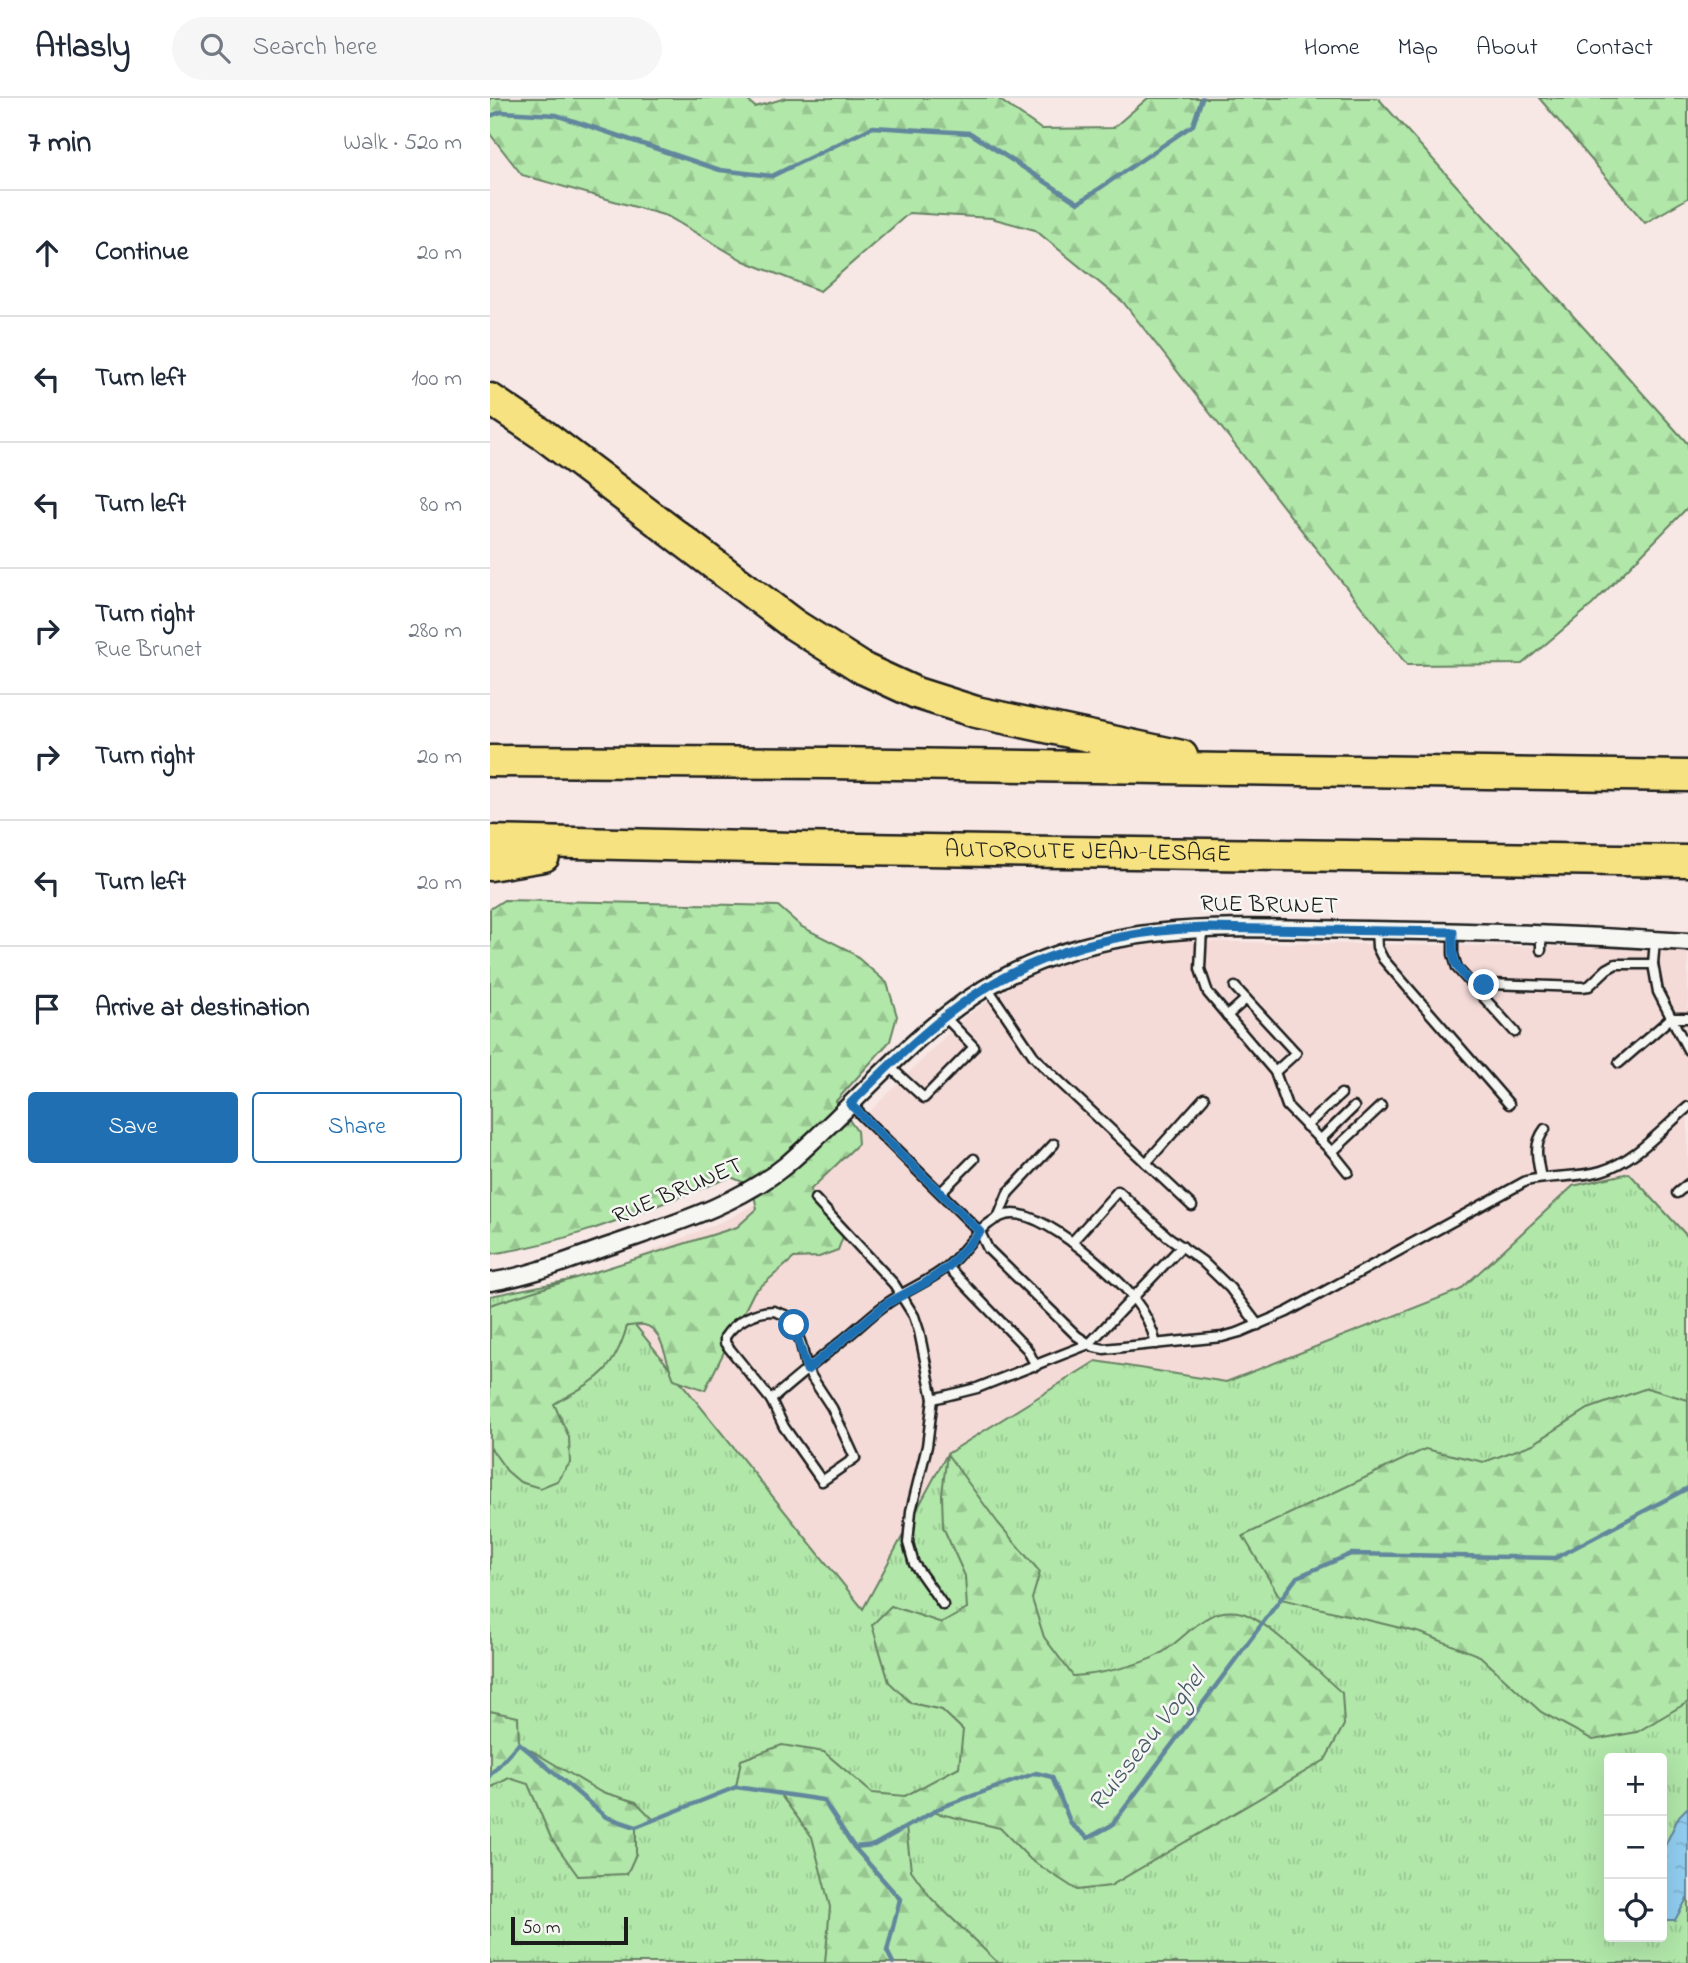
<!DOCTYPE html>
<meta charset="utf-8">
<style>
:root{--surface:#fff;--page:#f6f6f7;--text:#1f2937;--muted:#747a83;--line:#e0e1e3;--accent:#1f6fb2}
body{margin:0;font-family:"Indie Flower",sans-serif;background:var(--page);color:var(--text)}
.controls{position:absolute;right:21px;bottom:21px;display:grid;overflow:hidden;border-radius:7px;box-shadow:0 7px 28px #0002}
.controls button{width:63px;height:63px;display:grid;place-items:center;padding:0;border:0;border-bottom:2px solid var(--line);background:var(--surface);color:var(--text);font:35px sans-serif}
.scale{position:absolute;left:21px;bottom:18px;width:117px;box-sizing:border-box;padding-left:7px;border:4px solid #1c1c1c;border-top:0;font-size:19px;line-height:24px;white-space:nowrap;color:#1c1c1c;-webkit-text-stroke:5px #f6f6f2;paint-order:stroke}
.stop{position:absolute;width:21px;height:21px;margin:-16px;border:5px solid #1f6fb2;border-radius:50%;background:#fff}
.stop.end{background:#1f6fb2;border-color:#fff;box-shadow:0 2px 7px #0008}
.list{margin:0;padding:0;list-style:none}
h2{display:flex;justify-content:space-between;align-items:center;height:91px;margin:0;padding:0 28px;font-size:30px}
h2 small{font-size:23px;font-weight:400;color:var(--muted)}
.list li{display:grid;grid-template-columns:46px 1fr auto;gap:21px;align-items:center;box-sizing:border-box;height:126px;padding:0 28px;border-top:2px solid var(--line)}
.list b{display:block;font-size:26px;white-space:nowrap}
.list p{margin:0;font-size:23px;white-space:nowrap;color:var(--muted)}
.list em{font-size:23px;font-style:normal;color:var(--muted)}
.actions{display:flex;gap:14px;padding:21px 28px}
.actions a{flex:1;padding:16px 0;border:2px solid var(--accent);border-radius:7px;text-align:center;font-size:24px;color:var(--accent)}
.actions .main{background:var(--accent);color:#fff}
.icon{flex:none;width:38px;height:38px;fill:none;stroke:currentColor;stroke-width:2;stroke-linecap:round;stroke-linejoin:round}
.map{position:relative;flex:none;width:1198px;height:1865px;overflow:hidden}
header{display:flex;align-items:center;gap:42px;box-sizing:border-box;height:98px;padding:0 35px;background:var(--surface);border-bottom:2px solid var(--line)}
header strong{font-size:33px}
nav{display:flex;gap:38px;margin-inline-start:auto;font-size:24px}
.search{width:490px;height:63px;background:var(--page);display:flex;align-items:center;gap:18px;box-sizing:border-box;padding:0 24px;border-radius:38px;color:var(--muted);font-size:26px}
main{display:flex}
aside{flex:1;background:var(--surface)}
.map>svg:first-child{display:block}
.built{fill:#f4dbd8}
.grass{fill:url(#grass-tufts);stroke:#668262;stroke-width:2;fill-rule:evenodd}
.forest{fill:url(#forest-firs);stroke:#668262;stroke-width:2}
.water{fill:url(#water-ripples);stroke:#62879c;stroke-width:2}
.lines{fill:none;stroke-linecap:round;stroke-linejoin:round}
.stream{stroke:#62879c;stroke-width:4.5}
.lane-casing{stroke:#1c1c1c;stroke-width:13}
.street-casing{stroke:#1c1c1c;stroke-width:21}
.highway-casing{stroke:#1c1c1c;stroke-width:35}
.lane{stroke:#f6f6f2;stroke-width:8}
.street{stroke:#f6f6f2;stroke-width:16}
.highway{stroke:#f7e281;stroke-width:30}
.route{stroke:#1f6fb2;stroke-width:9}
.labels{text-anchor:middle;dominant-baseline:central;stroke-width:5;stroke-linejoin:round;paint-order:stroke}
.street-label{font-size:24px;fill:#1c1c1c;stroke:#f6f6f2}
.water-label{font-size:26px;font-style:italic;fill:#455a67;stroke:#f6f6f2}
</style>
<header>
<strong>Atlasly</strong>
<div class="search"><svg class="icon" aria-label="search" viewBox="0 0 24 24"><circle cx="10" cy="10" r="6"/><path d="M15 15l6 6"/></svg>Search here</div>
<nav><a>Home</a><a>Map</a><a>About</a><a>Contact</a></nav>
</header>
<main>
<aside>
<h2>7 min<small>Walk · 520 m</small></h2>
<ul class="list">
<li><svg class="icon" aria-label="ahead" viewBox="0 0 24 24"><path d="M12 20V5M6 11l6-6 6 6"/></svg><div><b>Continue</b></div><em>20 m</em></li>
<li><svg class="icon" aria-label="left" viewBox="0 0 24 24"><path d="M17 20v-9H6M10 6l-5 5 5 5"/></svg><div><b>Turn left</b></div><em>100 m</em></li>
<li><svg class="icon" aria-label="left" viewBox="0 0 24 24"><path d="M17 20v-9H6M10 6l-5 5 5 5"/></svg><div><b>Turn left</b></div><em>80 m</em></li>
<li><svg class="icon" aria-label="right" viewBox="0 0 24 24"><path d="M7 20v-9h11M14 6l5 5-5 5"/></svg><div><b>Turn right</b><p>Rue Brunet</p></div><em>280 m</em></li>
<li><svg class="icon" aria-label="right" viewBox="0 0 24 24"><path d="M7 20v-9h11M14 6l5 5-5 5"/></svg><div><b>Turn right</b></div><em>20 m</em></li>
<li><svg class="icon" aria-label="left" viewBox="0 0 24 24"><path d="M17 20v-9H6M10 6l-5 5 5 5"/></svg><div><b>Turn left</b></div><em>20 m</em></li>
<li><svg class="icon" aria-label="arrive" viewBox="0 0 24 24"><path d="M6 21V4h12l-3 4 3 4H6"/></svg><div><b>Arrive at destination</b></div></li>
</ul>
<div class="actions"><a class="main">Save</a><a>Share</a></div>
</aside>
<div class="map">
<svg width="1198" height="1865" viewBox="0 0 1198 1865">
<defs>
<pattern id="grass-tufts" width="24" height="20" patternUnits="userSpaceOnUse" patternTransform="scale(1.75)"><rect width="24" height="20" fill="#b1e7a9"/><path d="M3 7l-1-3M5 7V3M7 7l1-3M15 17l-1-3M17 17v-4M19 17l1-3" fill="none" stroke="#98c691"/></pattern>
<pattern id="forest-firs" width="22" height="20" patternUnits="userSpaceOnUse" patternTransform="scale(1.75)"><rect width="22" height="20" fill="#b1e7a9"/><path d="M5 1l3.5 6h-7zM16 11l3.5 6h-7z" fill="#98c691"/></pattern>
<pattern id="water-ripples" width="26" height="14" patternUnits="userSpaceOnUse" patternTransform="scale(1.75)"><rect width="26" height="14" fill="#91cef1"/><path d="M2 4q2-2 4 0t4 0M15 11q2-2 4 0t4 0" fill="none" stroke="#7cb0ce"/></pattern>
</defs>
<rect width="100%" height="100%" fill="#f7e8e5"/>
<filter id="ink" filterUnits="userSpaceOnUse"><feTurbulence type="fractalNoise" baseFrequency=".0143" numOctaves="2"/><feDisplacementMap in="SourceGraphic" scale="14" xChannelSelector="R" yChannelSelector="G"/><feConvolveMatrix kernelMatrix="1 2 1 2 8 2 1 2 1" color-interpolation-filters="sRGB"/></filter>
<g filter="url(#ink)">
<polygon class="built" points="683,843 1198,851 1198,1139 1138,1075 1083,1088 970,1192 736,1284 606,1263 457,1356 373,1512 105,1177 242,1119 316,1077 477,917 535,879 604,854"/>
<path class="grass" d="M1139,1075L1198,1139V1865H0V1198L105,1177L373,1511L457,1356L606,1263L736,1284L970,1192L1083,1088ZM1119,1660H1172V1839H1119Z"/>
<g class="forest">
<polygon points="0,0 255,0 265,9 296,0 507,0 551,31 623,30 658,0 888,0 1198,346 1198,409 1102,507 1032,566 917,567 633,204 545,132 501,120 419,115 330,193 254,163 177,118 32,77 0,36"/>
<polygon points="1049,0 1198,0 1198,100 1155,125"/>
<path d="M14,802L288,808L312,829L360,853L397,885L407,918L400,943L346,1003L367,1033L368,1046L320,1092L354,1136L348,1152L329,1159L304,1160L264,1194L215,1292L184,1281C176,1265 173,1230 154,1227C149,1226 142,1228 137,1228C123,1277 105,1282 64,1306L79,1339L80,1365L67,1383L50,1390L30,1384L17,1373L0,1349V1207L247,1129L267,1111L262,1088L241,1079C163,1108 83,1145 0,1156V811Z"/>
<polygon points="1157,1290 1198,1302 1198,1604 1147,1634 1103,1642 1051,1614 990,1558 931,1535 791,1501 753,1438 935,1351 994,1364 1043,1346 1098,1311"/>
<path d="M457,1356L508,1425L550,1474L542,1501L554,1539L583,1578C605,1577 650,1568 670,1556C697,1540 716,1506 752,1515C776,1521 831,1577 852,1595L854,1627L835,1662L620,1788L587,1792L541,1762L510,1730L442,1714L416,1729L421,1772L441,1800L508,1865H335L340,1809L322,1739L289,1695L246,1689L251,1662L292,1647L334,1654L382,1695L415,1698L469,1669L473,1632L452,1612L421,1605L399,1584L382,1527L401,1508L452,1525L477,1511L475,1478L453,1429L452,1396Z"/>
<polygon points="0,1613 28,1619 29,1645 109,1693 146,1704 164,1722 146,1729 146,1756 137,1776 88,1778 61,1740 38,1686 19,1680 0,1690"/>
</g>
<polygon class="water" points="1198,1709 1198,1799 1185,1822 1172,1822 1172,1754 1189,1718"/>
<g class="lines">
<g class="stream">
<polyline points="0,18 11,14 66,17 230,72 282,78 383,29 480,35 588,105 703,27 712,0"/>
<polyline points="0,1677 29,1645 116,1719 146,1729 246,1689 333,1702 364,1749 384,1747 454,1708 546,1675 562,1679 581,1726 598,1740 622,1727 807,1479 861,1456 1065,1460 1198,1390"/>
<polyline points="364,1749 410,1801 397,1853 403,1865"/>
</g>
<g class="lane-casing">
<g id="lane">
<polyline points="712,830 710,871 718,895 785,974 797,1008 842,1054 858,1074"/>
<polyline points="886,832 887,849 893,861 1019,1006"/>
<polyline points="963,834 963,856 967,870 1025,934"/>
<polyline points="1051,852 1051,836"/>
<polyline points="1163,866 1168,894 1198,952"/>
<polyline points="497,889 543,957 553,968 702,1108"/>
<polyline points="745,889 806,955 785,974"/>
<polyline points="986,891 1000,886 1092,889 1099,888 1117,871 1126,866 1163,866 1165,842"/>
<polyline points="737,918 756,901"/>
<polyline points="1129,965 1181,920 1198,920"/>
<polyline points="399,968 434,1000 484,949 455,919"/>
<path d="M360,1006L490,1134L498,1151L587,1238L604,1249L614,1251L732,1239L750,1234L797,1214L1036,1083C1061,1077 1087,1080 1111,1073C1145,1063 1172,1031 1198,1009"/>
<polyline points="816,1028 851,996"/>
<polyline points="830,1042 864,1009"/>
<polyline points="842,1054 891,1008"/>
<polyline points="656,1065 714,1000"/>
<path d="M1051,1080C1047,1060 1043,1047 1055,1031"/>
<polyline points="451,1094 484,1061"/>
<polyline points="1187,1095 1198,1086"/>
<polyline points="325,1101 404,1186 424,1218 429,1233 443,1301 437,1348 421,1413 418,1445 424,1466 453,1507"/>
<polyline points="508,1120 518,1095 564,1046"/>
<polyline points="582,1144 628,1093 677,1138 712,1163 740,1190 768,1227"/>
<polyline points="458,1169 537,1251 546,1268"/>
<path d="M284,1213L298,1218L304,1227L311,1246L317,1272L342,1310L365,1360L332,1383L294,1329L281,1302L235,1245V1239C245,1223 266,1213 284,1213Z"/>
<polyline points="443,1301 487,1290 599,1246 692,1148"/>
<path d="M281,1302C305,1281 330,1261 354,1241C368,1230 381,1217 395,1207C415,1192 439,1184 458,1168C477,1152 496,1116 523,1116C548,1116 587,1147 605,1162C633,1186 658,1210 666,1246"/>
</g>
</g>
<g class="street-casing">
<path id="street" d="M0,1184C41,1178 79,1162 119,1148C179,1127 246,1108 296,1067C369,1005 428,925 513,880C630,818 751,831 878,832C985,833 1091,837 1198,844"/>
</g>
<g class="highway-casing">
<g id="highway">
<polyline points="0,301 55,338 303,526 374,571 426,595 486,614 692,658"/>
<polyline points="0,663 339,665 1198,678"/>
<path id="s1" d="M0,743L302,750L1198,763"/>
<polyline points="0,767 54,758"/>
</g>
</g>
<use href="#lane" class="lane"/>
<use href="#street" class="street"/>
<use href="#highway" class="highway"/>
</g>
</g>
<g class="lines" filter="url(#ink)">
<path class="route" d="M304,1227L317,1272L396,1206L435,1185L458,1169L490,1134L360,1006C398,969 436,930 480,900C548,853 633,832 716,830L963,834C962,866 964,867 986,891L994,887"/>
</g>
<g class="labels">
<g class="street-label">
<text stroke="none"><textPath href="#s1" startOffset="598">AUTOROUTE JEAN-LESAGE</textPath></text>
<text transform="translate(779 808) rotate(1)">RUE BRUNET</text>
<text transform="translate(188 1094) rotate(-23)">RUE BRUNET</text>
</g>
<g class="water-label">
<text transform="translate(658 1643) rotate(-52)">Ruisseau Voghel</text>
</g>
</g>
</svg>
<div class="controls">
<button>+</button>
<button>−</button>
<button><svg class="icon" aria-label="locate" viewBox="0 0 24 24"><circle cx="12" cy="12" r="6"/><path d="M12 2v4M12 18v4M2 12h4M18 12h4"/></svg></button>
</div>
<div class="scale">50 m</div>
<div class="stop" style="left:304px;top:1227px"></div>
<div class="stop end" style="left:994px;top:887px"></div>
</div>
</main>
